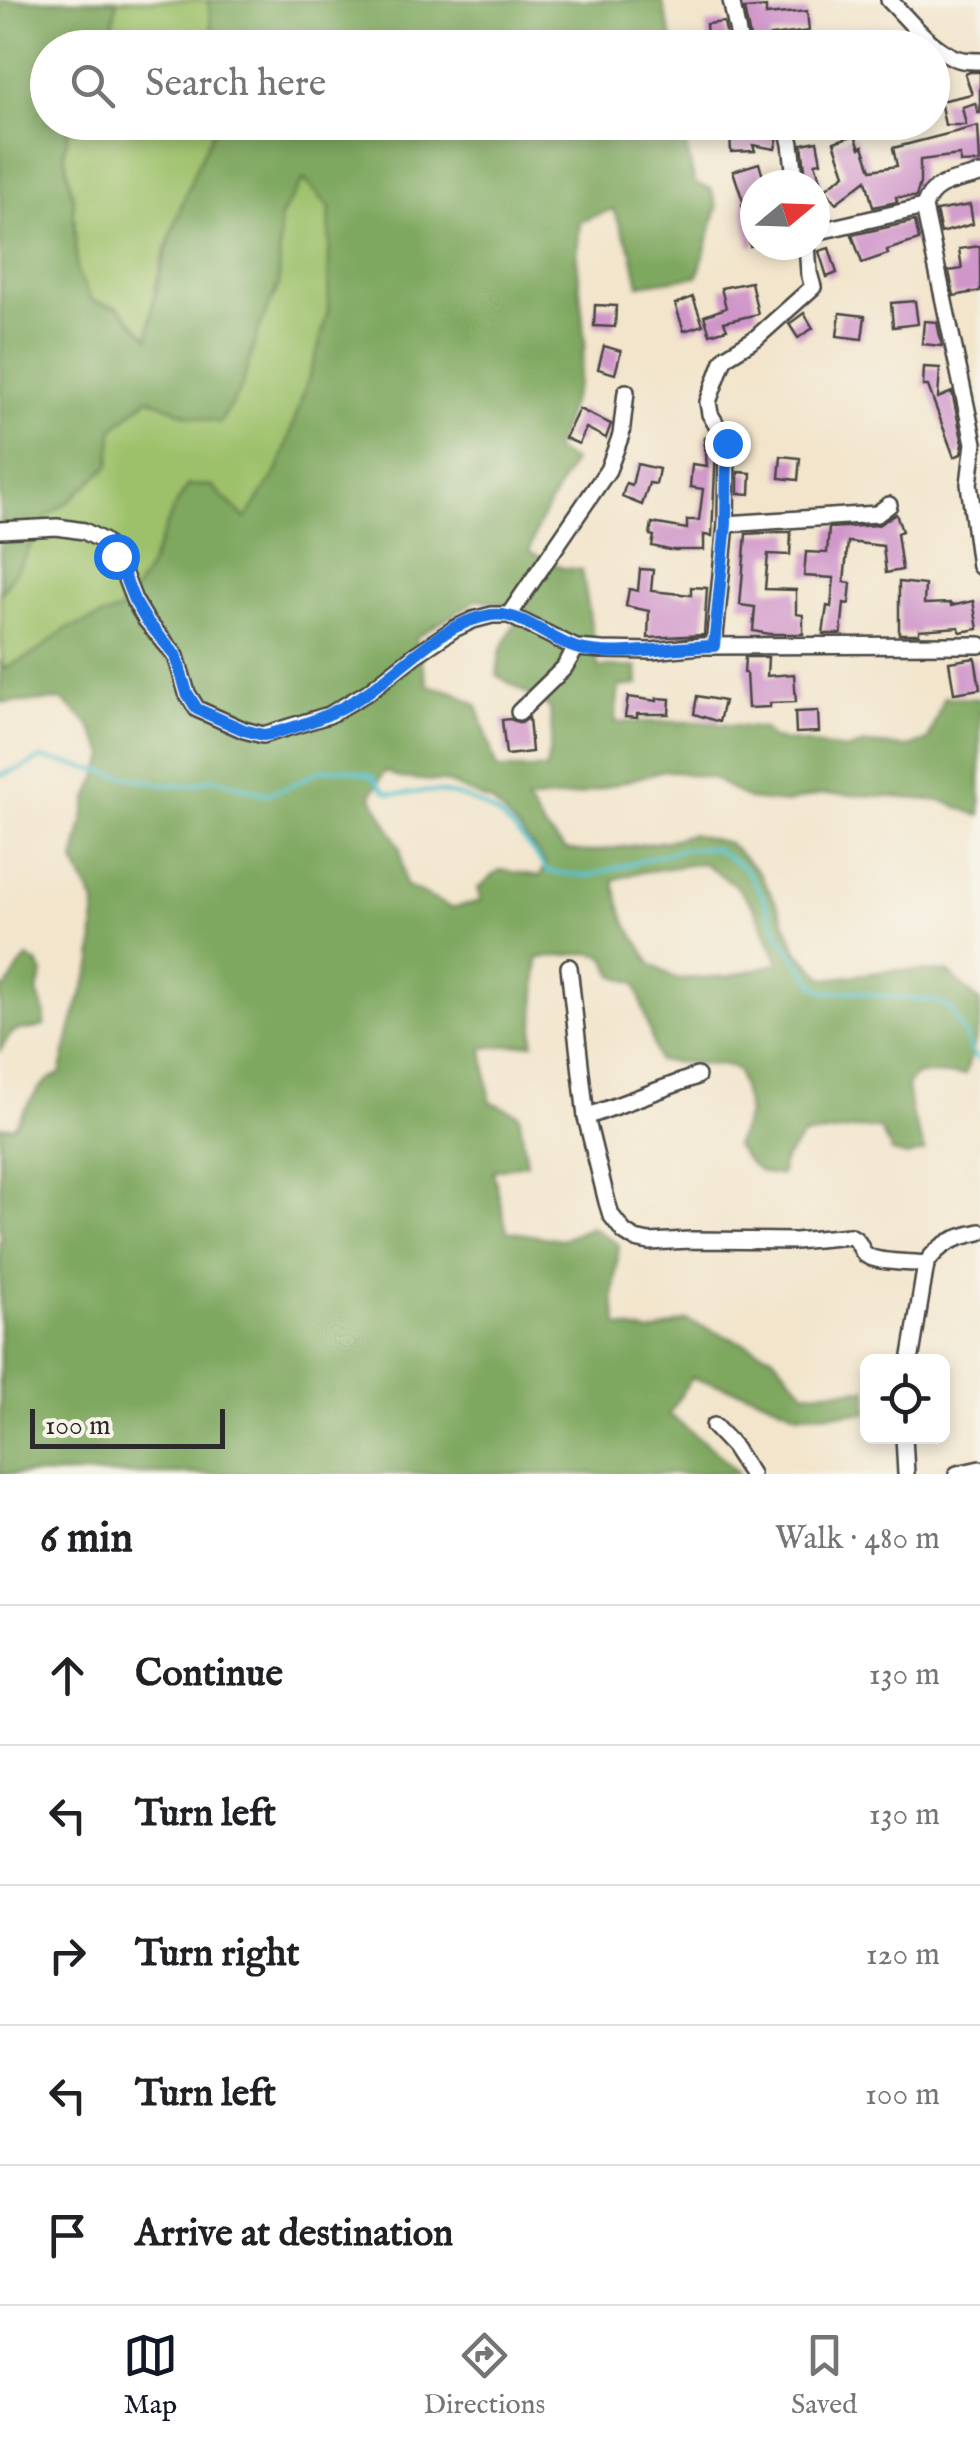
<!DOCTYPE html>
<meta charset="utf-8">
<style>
:root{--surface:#fff;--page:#f6f6f6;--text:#202124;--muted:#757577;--line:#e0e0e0;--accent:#111827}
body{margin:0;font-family:"IM FELL English",serif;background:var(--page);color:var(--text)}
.controls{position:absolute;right:30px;bottom:30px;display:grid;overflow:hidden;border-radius:15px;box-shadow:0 5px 15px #0003}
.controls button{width:90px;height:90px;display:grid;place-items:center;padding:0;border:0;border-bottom:2px solid var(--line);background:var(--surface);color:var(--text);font:50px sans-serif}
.compass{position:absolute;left:740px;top:170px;width:90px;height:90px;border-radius:50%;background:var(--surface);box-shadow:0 5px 15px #0003;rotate:71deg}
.scale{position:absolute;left:30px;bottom:25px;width:195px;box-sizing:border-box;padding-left:10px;border:5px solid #2b2b2b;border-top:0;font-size:28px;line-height:35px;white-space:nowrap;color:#2b2b2b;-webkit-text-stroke:8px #f7f3e8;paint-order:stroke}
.stop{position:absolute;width:30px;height:30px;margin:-22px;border:8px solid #1a73e8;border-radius:50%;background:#fff}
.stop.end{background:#1a73e8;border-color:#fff;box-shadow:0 2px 10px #0008}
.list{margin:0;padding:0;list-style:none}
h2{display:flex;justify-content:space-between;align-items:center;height:130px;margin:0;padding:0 40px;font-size:42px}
h2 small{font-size:32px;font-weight:400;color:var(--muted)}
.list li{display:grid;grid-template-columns:65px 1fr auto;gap:30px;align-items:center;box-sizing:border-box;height:140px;padding:0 40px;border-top:2px solid var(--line)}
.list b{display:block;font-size:38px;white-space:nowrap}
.list em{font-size:32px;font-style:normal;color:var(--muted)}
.icon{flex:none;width:55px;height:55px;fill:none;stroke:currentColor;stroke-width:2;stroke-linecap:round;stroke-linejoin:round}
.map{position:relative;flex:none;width:980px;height:1474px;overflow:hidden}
.search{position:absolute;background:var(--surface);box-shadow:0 5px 15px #0003;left:30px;right:30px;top:30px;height:110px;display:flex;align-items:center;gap:25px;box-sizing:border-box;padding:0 35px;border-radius:55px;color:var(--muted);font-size:38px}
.sheet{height:830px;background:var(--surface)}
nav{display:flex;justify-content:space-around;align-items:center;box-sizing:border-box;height:140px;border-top:2px solid var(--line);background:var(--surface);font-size:28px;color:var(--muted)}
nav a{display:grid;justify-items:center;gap:5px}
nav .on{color:var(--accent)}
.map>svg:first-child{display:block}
.green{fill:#9dc16a;stroke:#64764a;stroke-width:2.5}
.forest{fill:#7ea75e;stroke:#546944;stroke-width:2.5;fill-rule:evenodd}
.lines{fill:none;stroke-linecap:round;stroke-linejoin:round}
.stream{stroke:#54c1ca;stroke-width:4}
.building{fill:#d096ca}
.minor-casing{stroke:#494743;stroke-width:20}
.minor{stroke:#fff;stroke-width:15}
.route{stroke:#1a73e8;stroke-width:12}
</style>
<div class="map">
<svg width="980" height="1474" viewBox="0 0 980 1474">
<rect width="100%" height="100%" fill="#f7f3e8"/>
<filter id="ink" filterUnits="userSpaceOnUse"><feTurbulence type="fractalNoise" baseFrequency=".01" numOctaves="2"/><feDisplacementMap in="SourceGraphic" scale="20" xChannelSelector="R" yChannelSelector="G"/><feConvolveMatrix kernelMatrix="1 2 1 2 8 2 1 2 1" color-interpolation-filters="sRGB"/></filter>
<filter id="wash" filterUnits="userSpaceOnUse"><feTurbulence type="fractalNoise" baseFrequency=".0048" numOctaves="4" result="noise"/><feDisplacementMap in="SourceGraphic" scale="40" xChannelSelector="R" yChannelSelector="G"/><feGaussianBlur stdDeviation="2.25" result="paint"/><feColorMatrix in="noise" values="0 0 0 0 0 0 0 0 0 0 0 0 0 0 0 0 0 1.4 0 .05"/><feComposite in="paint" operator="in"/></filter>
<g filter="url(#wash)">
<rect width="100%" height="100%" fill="#f2e5cc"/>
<g class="green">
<polygon points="117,0 208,0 214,47 109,48"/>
<path d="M70,123H216C211,141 200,155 194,173C175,222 148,287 150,339L118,307L92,301L77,272L73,199L64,153Z"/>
<polygon points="304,179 330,207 328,310 319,346 279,468 246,520 212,486 188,486 173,510 148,570 122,610 66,629 34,654 2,669 0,594 21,563 48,515 61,507 113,429 148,398 188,415 258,331 279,284 280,217"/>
</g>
<g class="forest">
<path d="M0,0H117L109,47L48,48V122L70,123L64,153L73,199L77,272L92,301L118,307L149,338C154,282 173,226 194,173C201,155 211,141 216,123H681L695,184L711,189L717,208L698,276L639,285L632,253L613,209L580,222L577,258L585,344L578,383L554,451L573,461L538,526L529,551L563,568L582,570L598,667H637L638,685L619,687L615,722H701L764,729L773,739L808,743L845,750L865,744L909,747L928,740L944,697L980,699V816L943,801L879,796L822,794L786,803L748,799L712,778L664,770L579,795L527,801L544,828L565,849L586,852L667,841L691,834L729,843L759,873L779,908L797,951L825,979L894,970L948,972L980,1002V1025L965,1075L917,1074L907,1085L911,1112L925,1151L907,1156L892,1152L880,1129L863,1128L803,1136L784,1160L781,1175C755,1175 751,1165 735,1146L748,1113L738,1071L730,1066L658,1061L636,984L614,975L604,956L590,953L538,958L533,1043L483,1048L490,1101L519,1114L527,1163L493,1171L507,1231L562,1240L591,1227L619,1245L613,1298L618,1326L651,1333L687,1320L772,1355L805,1392L867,1389V1413L798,1414L752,1394L691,1378L669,1414L720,1455L738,1474H0V1240L3,1238L0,1232V1127L14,1126C27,1108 38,1081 60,1074L73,1020L93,962L95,903L74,862L88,799L106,756L89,724L62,700L4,703L0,701V661L3,669L34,654L66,629L122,610L148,570L173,510L188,485L212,486L246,519L279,468L319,346L328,310L330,208L304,179L280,216L279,284L258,331L242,386L220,423L188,415L148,398L113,429L110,465L69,501L48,515L21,563L0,594ZM479,599L522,610L500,652L497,675L550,708L552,735L546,769H497L477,705L454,692L428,685L415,638ZM385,771L400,778L445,782L492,802L520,831L546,864L540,876L500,870L478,888L480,901L452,908L405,885L400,848L371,795ZM703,863L735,885L754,907L779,963L730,976L677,979L651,964L625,921L613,880L636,873Z"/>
<polygon points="208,0 662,0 674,47 214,47"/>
<path d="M27,958L38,964L43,974L37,992L45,1015L44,1026C16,1036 19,1018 0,1051V986L6,989L19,967Z"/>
</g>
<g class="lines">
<path class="stream" d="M0,775L22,768L42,758L166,785H192L213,778L266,794L286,788L321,770L345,769L373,776C377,782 381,790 388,793C399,796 409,793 420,792C440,790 463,796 481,805C511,820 528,847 549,872L588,876L683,849L713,848L745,868L760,891L781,938L816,986L826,992L856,991L873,995L936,1001L951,1009L961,1027L973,1055L980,1060"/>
</g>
<g id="blocks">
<g class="building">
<polygon points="766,7 766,15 807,11 809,31 770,36 771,46 752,47 744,9"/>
<polygon points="724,22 729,48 708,48 706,24"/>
<polygon points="970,72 980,72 980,113 978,113 975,103 962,107 966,125 945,125 940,101 972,94 965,74"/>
<polygon points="735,122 775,122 778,136 775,149 753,145 755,151 731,152 730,133 738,133"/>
<polygon points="978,126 980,162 960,163 960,155 920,160 920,183 916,197 896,197 897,202 873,207 866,180 836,203 825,189 845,174 834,142 855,135 860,148 863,146 871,170 897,166 893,148"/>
<polygon points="817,141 821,162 815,163 822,185 807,185 802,144"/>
<polygon points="759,163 765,184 755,185 755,245 750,246 742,205 744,204 733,171"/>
<polygon points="970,205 973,224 941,233 936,211"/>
<polygon points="915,221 919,240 887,250 888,254 862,263 852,235"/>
<polygon points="980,246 980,291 954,296 949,271 962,269 959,249"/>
<polygon points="829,248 837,273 827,277 819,251"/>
<polygon points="751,282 758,314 724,322 727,329 710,334 704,316 726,308 721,288"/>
<polygon points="693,297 703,325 684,331 675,304"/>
<polygon points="915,301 918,324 893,327 891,303"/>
<polygon points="595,305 616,306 615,327 594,326"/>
<polygon points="804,313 813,328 798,338 789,324"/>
<polygon points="840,313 865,316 862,339 837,336"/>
<polygon points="924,321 937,322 942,346 922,344"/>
<polygon points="604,346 621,351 615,374 598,369"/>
<polygon points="924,367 940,368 938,398 952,392 963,444 961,454 954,457 928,386 923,386"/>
<polygon points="579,409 611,424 606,438 586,428 579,444 565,438"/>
<polygon points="710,437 716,446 712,536 704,535 704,550 669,550 652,546 654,536 650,535 652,523 687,529 687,520 699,520 703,489 690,487 692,464 707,466 704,438"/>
<polygon points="781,456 800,458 798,480 779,478"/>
<polygon points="637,464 659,469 656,484 649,483 642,505 622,497 626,483 632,485"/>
<polygon points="738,472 751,473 750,494 738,493"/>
<polygon points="896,514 902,531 897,533 902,570 886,573 883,546 848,542 844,582 851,583 849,604 844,603 841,634 823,634 827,606 831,607 834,578 804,576 806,552 827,553 829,528 878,525"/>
<polygon points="781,532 791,532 790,555 768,554 765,589 796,590 796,614 803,615 803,634 769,634 753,631 755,607 740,605 746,534"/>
<polygon points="640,569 653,570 651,591 691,595 691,587 707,588 704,635 648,638 649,611 626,606 629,589 638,591"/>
<polygon points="899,582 925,585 924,604 950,603 951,606 973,601 978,629 960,632 959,627 919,630 919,634 899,634"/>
<polygon points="745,657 768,657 767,676 794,674 796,702 770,703 770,707 748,708 746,673 744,673"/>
<polygon points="975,658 980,689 954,693 949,662"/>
<polygon points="697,696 724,701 719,722 694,714"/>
<polygon points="628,697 657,701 657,698 670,699 669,714 637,714 637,718 625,717"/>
<polygon points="818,711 819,732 796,733 795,712"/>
<polygon points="529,718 532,752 506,755 502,720 510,719 521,723"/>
</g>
</g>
</g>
<g filter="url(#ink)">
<use href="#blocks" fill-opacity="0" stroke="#494743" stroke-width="2.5"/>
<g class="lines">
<g class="minor-casing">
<g id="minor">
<polyline points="731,0 741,48"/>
<path d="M889,0C907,18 926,43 949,55C958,61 969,61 980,61"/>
<polyline points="786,122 791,144 796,185"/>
<polyline points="924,207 974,443 969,484 980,566"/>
<path d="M815,232L924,207C932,181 957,181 980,174"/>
<polyline points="726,524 877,514 889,505"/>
<polyline points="0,530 57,527 84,531 103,541 120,564 134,600 146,620 176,656 187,693 197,709 244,730 263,735 329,715 368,692 415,655 454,629 473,620 492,615 509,615 576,648 602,650 652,651 701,646 980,645"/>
<polyline points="509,615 608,470 621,435 626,392"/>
<polyline points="714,646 726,524 727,443 710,414 708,402 723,361 727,356 756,338 813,287 809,273 807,245"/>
<polyline points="519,712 564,668 576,648"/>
<path d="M569,967L586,1117L607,1202L611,1215L624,1232L635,1239L649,1242L690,1240L795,1241L850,1236C862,1242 858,1248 866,1255C876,1263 912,1262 926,1264C939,1243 956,1237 980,1232"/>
<polyline points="586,1117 697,1076"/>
<polyline points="910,1362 926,1264"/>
<polyline points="714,1426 732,1445 751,1474"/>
<polyline points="904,1436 906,1474"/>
<polyline points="957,1474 980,1469"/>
</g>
</g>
<use href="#minor" class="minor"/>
</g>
</g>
<g class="lines" filter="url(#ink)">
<path class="route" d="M116,556L134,600L146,620L176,656L187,693L197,709L244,730L263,735L270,734C307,724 336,714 368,692C406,665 443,622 491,615C522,611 547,639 576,648C614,659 674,646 714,646L726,524L727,443"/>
</g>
</svg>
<div class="controls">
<button><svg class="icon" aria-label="locate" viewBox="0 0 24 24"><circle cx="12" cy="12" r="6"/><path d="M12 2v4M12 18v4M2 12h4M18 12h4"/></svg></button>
</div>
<svg class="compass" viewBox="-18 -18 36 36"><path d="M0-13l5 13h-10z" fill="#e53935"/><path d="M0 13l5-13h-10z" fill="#757577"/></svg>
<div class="scale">100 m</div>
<div class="stop" style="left:116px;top:556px"></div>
<div class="stop end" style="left:727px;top:443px"></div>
<div class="search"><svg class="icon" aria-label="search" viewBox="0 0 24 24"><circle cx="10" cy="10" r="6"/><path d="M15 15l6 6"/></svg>Search here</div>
</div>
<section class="sheet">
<h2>6 min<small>Walk · 480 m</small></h2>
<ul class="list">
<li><svg class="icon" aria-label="ahead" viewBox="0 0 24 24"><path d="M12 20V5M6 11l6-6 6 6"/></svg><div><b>Continue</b></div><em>130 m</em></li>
<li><svg class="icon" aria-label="left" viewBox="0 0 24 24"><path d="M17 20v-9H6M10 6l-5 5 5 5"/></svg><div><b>Turn left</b></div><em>130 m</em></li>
<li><svg class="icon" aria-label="right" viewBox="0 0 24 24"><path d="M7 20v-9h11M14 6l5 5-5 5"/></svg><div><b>Turn right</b></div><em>120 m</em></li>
<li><svg class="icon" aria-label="left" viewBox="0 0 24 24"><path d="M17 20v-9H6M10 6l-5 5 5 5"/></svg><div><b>Turn left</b></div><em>100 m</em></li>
<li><svg class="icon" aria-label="arrive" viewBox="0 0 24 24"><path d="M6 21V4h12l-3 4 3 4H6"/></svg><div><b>Arrive at destination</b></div></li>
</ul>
</section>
<nav>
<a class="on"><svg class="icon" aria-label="map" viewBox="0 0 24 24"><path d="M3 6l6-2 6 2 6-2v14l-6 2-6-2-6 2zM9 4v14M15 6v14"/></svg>Map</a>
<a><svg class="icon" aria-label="directions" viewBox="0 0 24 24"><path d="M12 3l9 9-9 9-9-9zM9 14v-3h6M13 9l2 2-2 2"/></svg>Directions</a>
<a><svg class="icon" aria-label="saved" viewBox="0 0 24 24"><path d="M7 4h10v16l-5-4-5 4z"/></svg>Saved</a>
</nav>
